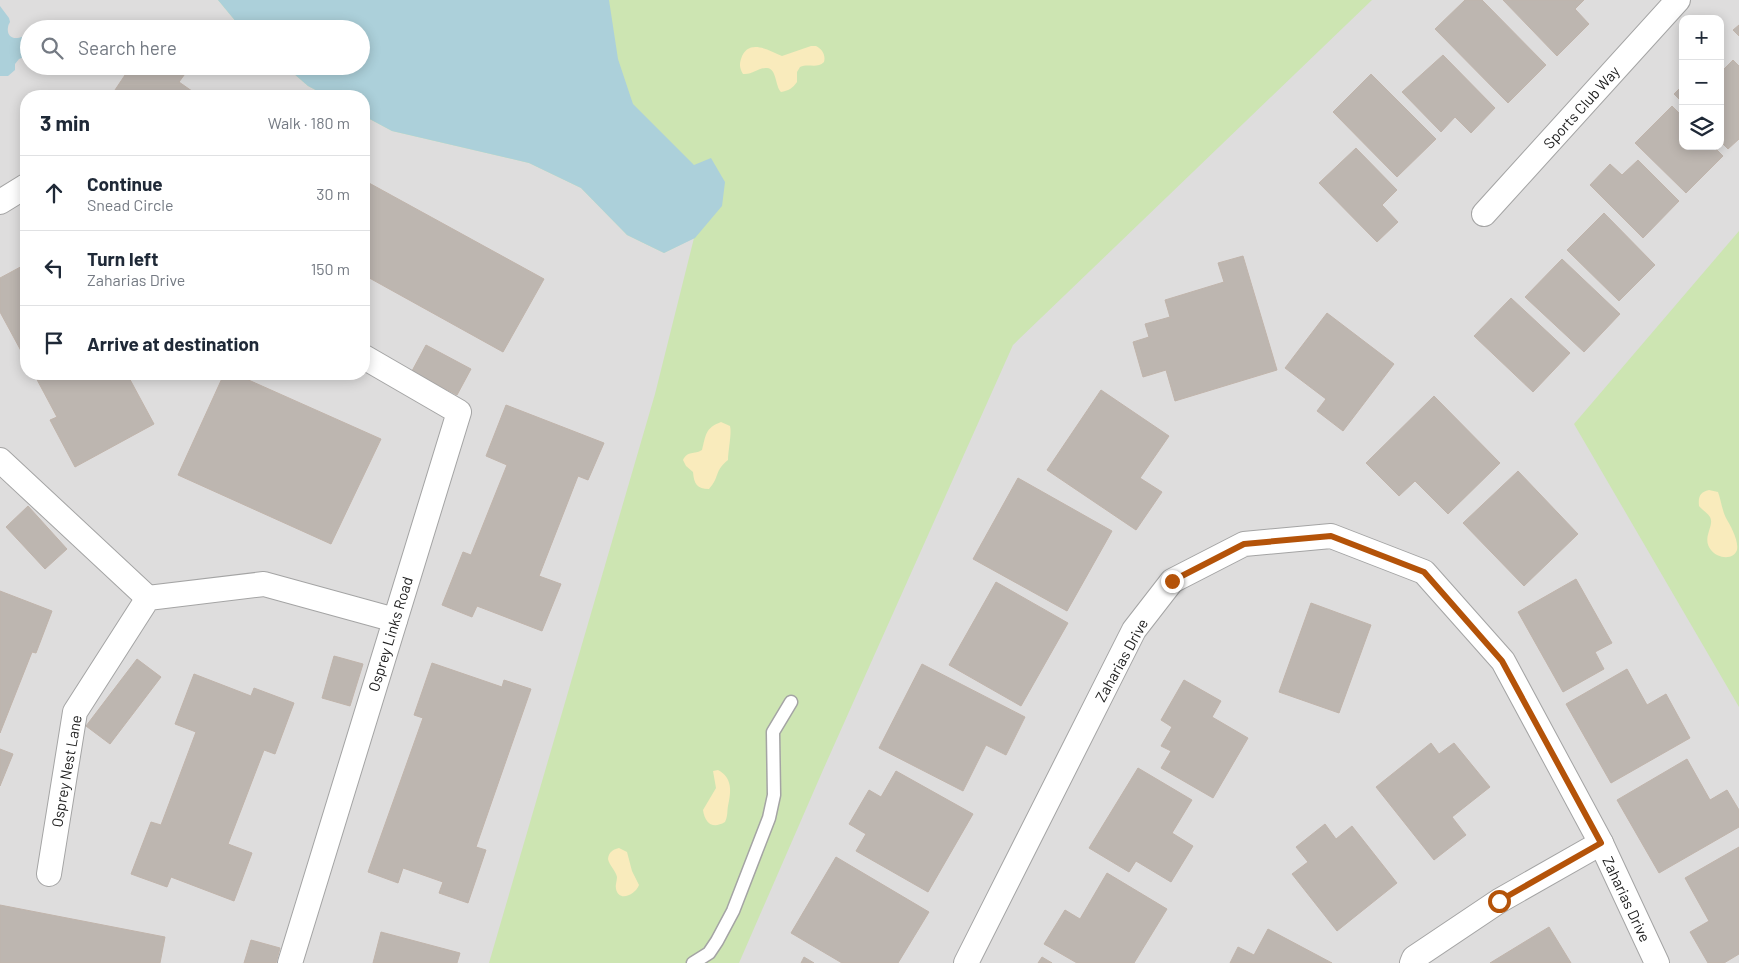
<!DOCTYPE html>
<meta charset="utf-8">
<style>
:root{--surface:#fff;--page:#f2f2f3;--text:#1f2937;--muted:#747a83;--line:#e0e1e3}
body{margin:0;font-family:Barlow,sans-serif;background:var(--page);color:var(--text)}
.controls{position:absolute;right:15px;top:15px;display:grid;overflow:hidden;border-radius:10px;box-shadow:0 2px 12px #0003}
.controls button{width:45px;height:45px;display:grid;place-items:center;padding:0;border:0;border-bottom:1px solid var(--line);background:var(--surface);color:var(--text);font:25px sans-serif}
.stop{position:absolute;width:15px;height:15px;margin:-11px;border:4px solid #b45309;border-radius:50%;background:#fff}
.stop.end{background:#b45309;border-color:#fff;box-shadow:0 1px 5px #0008}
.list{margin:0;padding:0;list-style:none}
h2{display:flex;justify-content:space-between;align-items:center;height:65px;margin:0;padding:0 20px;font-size:21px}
h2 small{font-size:16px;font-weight:400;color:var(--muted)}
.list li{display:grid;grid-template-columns:32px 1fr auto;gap:15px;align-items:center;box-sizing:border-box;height:75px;padding:0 20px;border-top:1px solid var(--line)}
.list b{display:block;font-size:19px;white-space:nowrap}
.list p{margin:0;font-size:16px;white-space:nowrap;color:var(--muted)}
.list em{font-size:16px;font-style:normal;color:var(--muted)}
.icon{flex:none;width:28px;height:28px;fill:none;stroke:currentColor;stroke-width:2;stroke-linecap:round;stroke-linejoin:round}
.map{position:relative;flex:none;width:1739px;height:963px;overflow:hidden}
.search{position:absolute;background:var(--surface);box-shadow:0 2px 12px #0003;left:20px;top:20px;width:350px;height:55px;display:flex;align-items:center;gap:12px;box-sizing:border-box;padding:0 18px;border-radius:28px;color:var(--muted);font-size:19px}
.panel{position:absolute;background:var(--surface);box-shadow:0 2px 12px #0003;left:20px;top:90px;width:350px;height:290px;border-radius:20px}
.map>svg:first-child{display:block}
.residential{fill:#dedddd;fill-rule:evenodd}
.grass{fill:#cde5b2}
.sand{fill:#f9ebbc}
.water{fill:#acd0da}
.building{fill:#bdb6b0;stroke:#c0b4ab}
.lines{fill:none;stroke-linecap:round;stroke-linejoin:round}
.service-casing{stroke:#a4a4a4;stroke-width:15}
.minor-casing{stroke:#a4a4a4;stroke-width:26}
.service{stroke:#fff;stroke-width:12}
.minor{stroke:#fff;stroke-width:24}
.route{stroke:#b45309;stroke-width:6}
.labels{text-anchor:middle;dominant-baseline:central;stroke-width:4;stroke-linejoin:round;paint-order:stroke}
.street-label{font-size:15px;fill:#202020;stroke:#fff}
</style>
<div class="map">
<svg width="1739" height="963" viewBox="0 0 1739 963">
<rect width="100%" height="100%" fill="#f0ede7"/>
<path class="residential" d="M0,0H1739V963H0ZM1683,19H1720V146H1683ZM29,29H361V66H29ZM26,96H364V374H26Z"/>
<g class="grass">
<polygon points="218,0 1372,0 1013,345 823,770 739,963 489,963 655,394 694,238 664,253 627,235 581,188 529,163 392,131 364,116 364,96 327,96 308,86 285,66 361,66 361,29 242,29"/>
<polygon points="1739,231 1739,707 1574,424"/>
</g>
<g class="sand">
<path d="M811,46H816C822,49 826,55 824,62C817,69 808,63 800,67L797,72V82C793,88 788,91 781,92C775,86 777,69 767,68C759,67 753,75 743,74C740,69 739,65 741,59C748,38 768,50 782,56Z"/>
<path d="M721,422L730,426C732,433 728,451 728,460C714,471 720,477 709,489C697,489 694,484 693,472L686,466L683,460C688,450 694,455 702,450C706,435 705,428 721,422Z"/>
<path d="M1709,490L1718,492C1721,500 1722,510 1726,518C1730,525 1739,540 1737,550C1733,561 1717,558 1711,550C1701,538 1715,526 1710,517C1708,513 1702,510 1699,506C1698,497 1700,492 1709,490Z"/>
<path d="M718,770C733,778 731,792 728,806C727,811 728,816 725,822C713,829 705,824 703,810L716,788L713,771Z"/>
<path d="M619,848L627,852L632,871L639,885C636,894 619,903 616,889C615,885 617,881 617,877C616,871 609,865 608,859C609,852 612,850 619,848Z"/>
</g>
<g class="water">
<polygon points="218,0 609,0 618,59 633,104 694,165 711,158 725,182 722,206 695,238 664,253 627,235 581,188 529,163 392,131 364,116 364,96 327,96 308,86 285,66 361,66 361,29 242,29"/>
<path d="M0,6L9,18L10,22C6,28 7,39 17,38C20,38 23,36 26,35L29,36V55L19,59L15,64V70L8,76H0Z"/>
</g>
<g class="building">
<polygon points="1465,0 1482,0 1546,65 1508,103 1435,29"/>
<polygon points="1503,0 1584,0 1575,9 1589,24 1557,56"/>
<polygon points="1739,25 1739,36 1733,30"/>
<polygon points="1443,55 1495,108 1471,133 1455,117 1441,132 1402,92"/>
<polygon points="1733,60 1739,66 1739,139 1728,149 1720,141 1720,73"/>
<polygon points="131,66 181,66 187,71 179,82 199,96 111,96"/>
<polygon points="1371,74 1436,139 1397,177 1333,112"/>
<polygon points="1683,85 1683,103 1674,94"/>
<polygon points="1672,106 1683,117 1683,146 1713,146 1723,156 1686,193 1635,143"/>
<polygon points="1356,148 1397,190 1382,205 1398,222 1377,242 1319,183"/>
<polygon points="1638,160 1679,201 1643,238 1590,185 1610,164 1622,175"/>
<polygon points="369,183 544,279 503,352 364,275 364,193"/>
<polygon points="1604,213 1655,265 1619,301 1567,250"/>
<polygon points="1243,256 1277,370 1175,401 1166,370 1143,377 1133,342 1149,337 1145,324 1170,317 1165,300 1224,282 1218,263"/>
<polygon points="1562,259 1620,314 1584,352 1525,297"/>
<polygon points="26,264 26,360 0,312 0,278"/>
<polygon points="1511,298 1570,353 1533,392 1474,336"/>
<polygon points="1327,313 1394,364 1343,431 1317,411 1326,399 1285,368"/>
<polygon points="426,345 471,369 457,395 412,371"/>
<polygon points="34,374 127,374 154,424 75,467 50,420 57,417"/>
<polygon points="224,374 235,374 381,439 331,544 178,475"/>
<polygon points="1101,390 1169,436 1140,478 1162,492 1136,530 1047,470"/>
<polygon points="1434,396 1500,463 1448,514 1415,481 1399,496 1366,463"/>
<polygon points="506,405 604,443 588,480 578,476 539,576 561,584 542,631 477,606 472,617 442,605 463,552 471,555 507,465 486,456"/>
<polygon points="1518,471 1578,534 1524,586 1463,523"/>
<polygon points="1018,478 1112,531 1067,611 973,559"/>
<polygon points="28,506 67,549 45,569 6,527"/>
<polygon points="1576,579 1612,643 1595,652 1604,669 1563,692 1518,612"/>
<polygon points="996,582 1068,623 1021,706 949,665"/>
<polygon points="0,591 52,611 36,653 32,652 0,733"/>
<polygon points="1311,603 1371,625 1339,713 1279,692"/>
<polygon points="334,656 363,664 350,706 322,698"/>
<polygon points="137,659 161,677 110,744 86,726"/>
<polygon points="432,663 502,687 504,680 531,689 476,847 486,850 468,903 439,893 443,882 403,868 398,883 368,872 423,718 414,715"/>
<polygon points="922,664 1025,717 1006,755 986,745 963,791 879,748"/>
<polygon points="1627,669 1647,705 1666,694 1690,738 1611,783 1566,704"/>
<polygon points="194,674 251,696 254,688 294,703 275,754 264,750 228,844 252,853 234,901 171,877 167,887 131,874 151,822 161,825 196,732 175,724"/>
<polygon points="1184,680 1221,701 1212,717 1248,738 1213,798 1161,768 1171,751 1161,746 1172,727 1161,720"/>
<polygon points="1431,743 1439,754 1454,743 1490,787 1452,817 1466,835 1434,860 1376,787"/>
<polygon points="0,749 13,754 0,786"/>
<polygon points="1687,759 1710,800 1727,790 1739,810 1739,827 1659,873 1617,800"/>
<polygon points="1138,768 1192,800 1172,833 1193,846 1171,882 1136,861 1129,872 1089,848"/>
<polygon points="896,771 973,814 928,892 856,851 866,834 849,824 869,790 881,797"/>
<polygon points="1325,824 1336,839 1352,826 1397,883 1337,931 1292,874 1308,862 1296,847"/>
<polygon points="1739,847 1739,954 1724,963 1708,963 1690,932 1709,921 1685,878"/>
<polygon points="836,857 929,912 898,963 842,963 791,933"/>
<polygon points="1107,873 1167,909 1134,963 1077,963 1044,944 1065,910 1080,919"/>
<polygon points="0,905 165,937 160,963 0,963"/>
<polygon points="1549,927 1571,963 1490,963"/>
<polygon points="1268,929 1332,963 1230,963 1238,947 1254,955"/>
<polygon points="381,932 460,953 457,963 373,963"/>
<polygon points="251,940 280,948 276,963 244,963"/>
<polygon points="804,957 814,963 801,963"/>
<polygon points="1042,957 1052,963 1038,963"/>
</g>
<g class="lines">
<g class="service-casing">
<polyline id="service" points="693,963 709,953 717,941 733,911 769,818 774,795 773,732 791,702"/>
</g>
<g class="minor-casing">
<g id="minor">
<polyline points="0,202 26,186"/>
<polyline points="1484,214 1678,0"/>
<polyline points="0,460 148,598"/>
<polyline points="49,874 75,712 148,598 264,584 395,620"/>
<polyline points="290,963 459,412 364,357"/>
<polyline points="966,963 1134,630 1172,581 1244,544 1331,536 1424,572 1503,661 1601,843 1657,963"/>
<polyline points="1412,963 1414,958 1499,901 1601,843"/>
</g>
</g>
<use href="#service" class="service"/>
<use href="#minor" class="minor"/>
</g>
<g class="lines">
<polyline class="route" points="1172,581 1244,544 1331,536 1424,572 1502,661 1601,843 1499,901"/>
</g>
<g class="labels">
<g class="street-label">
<text transform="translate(1581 107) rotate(-48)">Sports Club Way</text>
<text transform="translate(390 634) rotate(-73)">Osprey Links Road</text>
<text transform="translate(1121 660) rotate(-61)">Zaharias Drive</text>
<text transform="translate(66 771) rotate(-80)">Osprey Nest Lane</text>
<text transform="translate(1627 899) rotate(65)">Zaharias Drive</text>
</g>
</g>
</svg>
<div class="controls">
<button>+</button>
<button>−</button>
<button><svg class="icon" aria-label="layers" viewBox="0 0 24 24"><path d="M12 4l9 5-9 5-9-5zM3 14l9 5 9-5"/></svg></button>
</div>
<div class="stop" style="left:1499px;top:901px"></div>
<div class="stop end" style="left:1172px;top:581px"></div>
<div class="search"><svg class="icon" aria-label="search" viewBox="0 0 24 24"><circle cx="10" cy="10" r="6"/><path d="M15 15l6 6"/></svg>Search here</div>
<section class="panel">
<h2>3 min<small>Walk · 180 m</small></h2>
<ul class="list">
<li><svg class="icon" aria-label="ahead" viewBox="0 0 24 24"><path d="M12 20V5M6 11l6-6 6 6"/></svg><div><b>Continue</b><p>Snead Circle</p></div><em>30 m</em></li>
<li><svg class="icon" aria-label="left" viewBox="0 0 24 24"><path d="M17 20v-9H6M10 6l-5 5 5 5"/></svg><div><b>Turn left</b><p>Zaharias Drive</p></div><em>150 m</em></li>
<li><svg class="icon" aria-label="arrive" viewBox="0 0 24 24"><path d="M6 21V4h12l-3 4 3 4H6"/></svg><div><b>Arrive at destination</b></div></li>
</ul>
</section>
</div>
